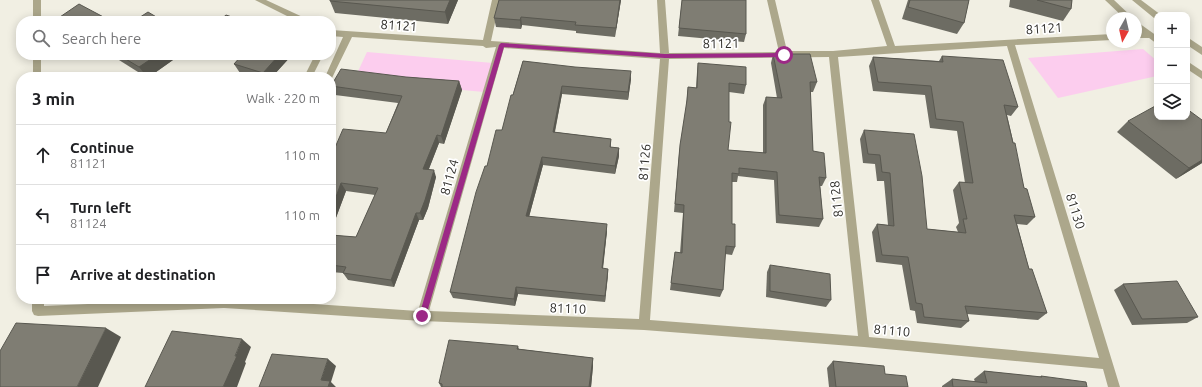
<!DOCTYPE html>
<meta charset="utf-8">
<style>
:root{--surface:#fff;--page:#f6f6f6;--text:#202124;--muted:#757577;--line:#e0e0e0}
body{margin:0;font-family:Ubuntu,sans-serif;background:var(--page);color:var(--text)}
.controls{position:absolute;right:12px;top:12px;display:grid;overflow:hidden;border-radius:8px;box-shadow:0 2px 10px #0003}
.controls button{width:36px;height:36px;display:grid;place-items:center;padding:0;border:0;border-bottom:1px solid var(--line);background:var(--surface);color:var(--text);font:20px sans-serif}
.compass{position:absolute;left:1106px;top:12px;width:36px;height:36px;border-radius:50%;background:var(--surface);box-shadow:0 2px 10px #0003;rotate:188deg}
.stop{position:absolute;width:12px;height:12px;margin:-9px;border:3px solid #9c2986;border-radius:50%;background:#fff}
.stop.end{background:#9c2986;border-color:#fff;box-shadow:0 1px 4px #0008}
.list{margin:0;padding:0;list-style:none}
h2{display:flex;justify-content:space-between;align-items:center;height:52px;margin:0;padding:0 16px;font-size:17px}
h2 small{font-size:13px;font-weight:400;color:var(--muted)}
.list li{display:grid;grid-template-columns:26px 1fr auto;gap:12px;align-items:center;box-sizing:border-box;height:60px;padding:0 16px;border-top:1px solid var(--line)}
.list b{display:block;font-size:15px;white-space:nowrap}
.list p{margin:0;font-size:13px;white-space:nowrap;color:var(--muted)}
.list em{font-size:13px;font-style:normal;color:var(--muted)}
.icon{flex:none;width:22px;height:22px;fill:none;stroke:currentColor;stroke-width:2;stroke-linecap:round;stroke-linejoin:round}
.map{position:relative;flex:none;width:1202px;height:387px;overflow:hidden}
.search{position:absolute;background:var(--surface);box-shadow:0 2px 10px #0003;left:16px;top:16px;width:320px;height:44px;display:flex;align-items:center;gap:10px;box-sizing:border-box;padding:0 14px;border-radius:16px;color:var(--muted);font-size:15px}
.panel{position:absolute;background:var(--surface);box-shadow:0 2px 10px #0003;left:16px;top:72px;width:320px;height:232px;border-radius:16px}
.map>svg:first-child{display:block}
.green{fill:#fccdee}
.lines{fill:none;stroke-linecap:round;stroke-linejoin:round}
.minor{fill:#aca78b;fill-rule:evenodd}
.tertiary{fill:#aca78b;fill-rule:evenodd}
.wall{fill:#6d6c63}
.shaded-wall{fill:#595850}
.building{fill:#7f7d73;stroke:#595850}
.route{fill:#9c2986}
.labels{text-anchor:middle;dominant-baseline:central;stroke-width:3.5;stroke-linejoin:round;paint-order:stroke}
.street-label{font-size:13px;fill:#302f2b;stroke:#fff}
</style>
<div class="map">
<svg width="1202" height="387" viewBox="0 0 1202 387">
<rect width="100%" height="100%" fill="#f1efe3"/>
<g class="green">
<polygon points="1143,49 1157,61 1157,76 1058,98 1028,58"/>
<polygon points="367,52 493,63 484,92 354,80"/>
</g>
<g class="lines">
<g class="minor">
<rect x="33" y="0" width="8" height="21"/>
<polygon points="255,0 266,0 307,19 308,21 297,21"/>
<path d="M492,0H500L491,41L660,53L657,0H665L669,53L779,52L767,0H775L787,51H833L887,46L871,0H879L895,46L1112,34V40L1015,45L1120,387H1108L1103,369L864,347L644,330L422,321L224,308L38,316L34,315L32,311V299H44V306L198,299H241L418,311L496,47L486,48L483,46L352,37L331,80V77H325L343,37L331,36V30L483,40ZM1007,46L1099,358L869,337L838,57ZM504,48L660,59L639,319L429,311ZM829,57L858,336L650,320L669,59Z"/>
<polygon points="1136,32 1149,32 1153,35 1149,38 1136,38"/>
<rect x="33" y="55" width="8" height="22"/>
<polygon points="315,55 323,55 312,77 304,77"/>
</g>
<g class="tertiary">
<polygon points="1105,0 1114,0 1133,18 1124,18"/>
<polygon points="1132,0 1141,0 1161,15 1157,15 1157,19 1154,18"/>
<polygon points="1136,21 1157,36 1157,44 1136,28"/>
<polygon points="1187,37 1202,47 1202,55 1187,45"/>
<polygon points="1187,61 1202,71 1202,79 1187,69"/>
</g>
</g>
<g class="wall">
<polygon points="330,0 458,0 448,24 335,13 330,1"/>
<polygon points="499,0 621,0 615,37 576,33 576,31 522,25 521,29 496,27 494,18"/>
<polygon points="682,0 746,34 744,42 678,36"/>
<polygon points="908,0 969,0 964,23 957,34 902,19"/>
<polygon points="1010,0 1072,0 1071,9 1063,21 1009,7"/>
<polygon points="773,54 817,82 813,92 810,92 813,151 826,178 822,186 820,186 823,219 819,227 776,223 774,180 738,176 737,182 732,182 732,224 735,247 732,255 725,254 723,290 720,297 670,290 675,252 680,253 683,213 674,212 679,154 686,108 687,96 688,87 696,88 697,72 698,63 746,85 744,94 729,92 728,150 763,153 763,105 766,97 777,98 771,63"/>
<polygon points="111,55 180,55 149,77 146,77"/>
<polygon points="224,55 292,55 272,77 253,77 240,73 234,64 238,60"/>
<polygon points="942,56 1018,107 1011,116 1007,115 1024,188 1035,217 1027,225 1017,224 1029,269 1047,313 1038,320 967,314 969,321 961,328 917,323 915,311 910,310 902,265 876,262 872,232 877,224 888,225 884,181 877,181 875,164 863,163 860,139 864,130 927,229 958,232 956,227 959,223 953,190 959,182 965,183 957,131 930,128 925,95 873,91 869,66 873,57 939,61"/>
<polygon points="523,61 631,79 628,100 562,94 555,132 611,139 611,147 619,148 619,156 615,174 543,165 529,217 607,231 603,269 608,269 605,302 518,294 515,306 453,298 450,292 487,166 502,130"/>
<polygon points="406,77 459,81 462,90 444,144 439,143 429,169 436,177 428,208 423,220 419,220 394,287 348,280 343,273 331,272 331,235 356,237 375,195 346,191 331,231 331,157 386,133 398,103 335,95 331,86"/>
<polygon points="1202,120 1202,163 1176,179 1117,132 1128,121"/>
<polygon points="770,265 831,300 826,307 766,297 767,272"/>
<polygon points="1123,284 1198,317 1187,323 1132,325 1114,290"/>
<polygon points="518,346 519,349 593,358 593,366 591,387 441,387 439,383"/>
<polygon points="833,361 908,387 829,387 827,368"/>
<polygon points="984,371 1039,377 1041,376 1087,387 942,387 942,386 952,379 975,382 974,379"/>
</g>
<g class="shaded-wall">
<polygon points="450,0 458,0 448,24 445,12"/>
<polygon points="620,0 621,0 615,37 616,28"/>
<polygon points="521,17 522,25 521,29 520,20"/>
<polygon points="157,55 180,55 149,77 147,77 139,67"/>
<polygon points="279,55 292,55 272,77 265,77 263,73"/>
<polygon points="631,71 631,79 628,100 628,92"/>
<polygon points="459,81 462,90 444,144 441,136"/>
<polygon points="562,86 562,94 553,140 553,132"/>
<polygon points="437,135 439,143 426,176 423,169"/>
<polygon points="619,148 619,156 615,174 615,166"/>
<polygon points="542,157 543,165 527,224 526,216"/>
<polygon points="1202,160 1202,163 1176,179 1189,168"/>
<polygon points="434,170 436,177 428,208 423,220 420,213"/>
<polygon points="341,183 346,191 331,231 331,211"/>
<polygon points="416,213 419,220 394,287 391,280"/>
<polygon points="607,224 607,231 602,275 602,268"/>
<polygon points="608,269 608,276 605,302 605,296"/>
<polygon points="516,287 518,294 515,306 514,299"/>
<polygon points="106,328 121,337 98,387 77,387"/>
<polygon points="242,339 251,347 245,362 246,363 237,387 223,387"/>
<polygon points="593,358 593,366 591,387 589,387"/>
<polygon points="328,359 336,366 331,382 336,387 328,387 321,380"/>
</g>
<g class="building">
<polygon points="330,0 450,0 445,12 330,1"/>
<polygon points="499,0 620,0 616,28 575,25 576,22 521,17 520,20 494,18"/>
<polygon points="682,0 746,0 746,34 679,28"/>
<polygon points="910,0 969,0 964,23 908,7"/>
<polygon points="1037,0 1072,0 1071,9"/>
<polygon points="79,4 111,21 61,21 57,19"/>
<polygon points="148,12 163,21 134,21"/>
<polygon points="226,15 244,21 219,21"/>
<polygon points="773,54 810,54 817,82 810,82 813,151 824,153 826,178 819,177 823,219 779,215 777,172 739,168 739,174 732,173 732,224 735,224 735,247 726,246 723,290 671,283 675,252 682,253 684,205 675,204 680,145 687,100 688,87 697,88 698,63 746,67 746,85 729,83 729,122 731,122 728,150 766,153 766,97 782,98"/>
<polygon points="119,55 157,55 139,67"/>
<polygon points="242,55 279,55 263,73 234,64"/>
<polygon points="942,56 1003,60 1018,107 1004,105 1013,143 1015,143 1024,188 1027,189 1035,217 1014,215 1029,269 1032,269 1047,313 965,306 969,321 924,317 922,304 916,303 908,257 882,255 877,224 894,226 890,173 882,172 880,155 868,154 864,130 914,134 922,176 927,229 966,233 963,219 967,219 959,182 973,183 963,122 936,119 931,86 878,82 873,57 943,62"/>
<polygon points="523,61 575,67 631,71 628,92 562,86 553,132 611,139 610,147 619,148 615,166 542,157 526,216 607,224 602,268 608,269 605,296 516,287 514,299 450,292 476,192 485,166 487,166 496,130 502,130 511,95 513,95"/>
<polygon points="341,69 406,77 459,81 441,136 437,135 423,169 434,170 425,200 420,213 416,213 391,280 343,273 346,267 331,265 331,235 356,237 378,188 341,183 331,211 331,157 343,129 386,133 402,96 331,86"/>
<polygon points="1157,105 1157,117 1187,117 1187,109 1202,120 1202,160 1189,168 1128,121"/>
<polygon points="770,265 830,274 831,300 770,291"/>
<polygon points="1177,281 1198,317 1142,319 1123,284"/>
<polygon points="16,323 106,328 77,387 0,387 0,351"/>
<polygon points="172,331 242,339 235,356 237,356 223,387 145,387"/>
<polygon points="449,340 518,346 517,349 593,358 589,387 442,387 442,384 439,383"/>
<polygon points="272,354 328,359 321,380 330,381 328,387 259,387"/>
<polygon points="833,361 884,366 885,374 906,376 908,387 836,387"/>
<polygon points="984,371 1042,377 1041,376 1086,382 1087,387 953,387 952,379 987,383"/>
</g>
<polygon class="route" points="501,43 665,54 784,53 787,55 784,57 665,58 504,47 426,316 422,319 419,316 499,45"/>
<g class="labels">
<g class="street-label">
<text transform="translate(399 25) rotate(4)">81121</text>
<text transform="translate(1044 28) rotate(-4)">81121</text>
<text transform="translate(721 43) rotate(-1)">81121</text>
<text transform="translate(644 162) rotate(-85)">81126</text>
<text transform="translate(449 177) rotate(-74)">81124</text>
<text transform="translate(836 199) rotate(-96)">81128</text>
<text transform="translate(1076 211) rotate(73)">81130</text>
<text transform="translate(568 308) rotate(2)">81110</text>
<text transform="translate(892 330) rotate(5)">81110</text>
</g>
</g>
</svg>
<div class="controls">
<button>+</button>
<button>−</button>
<button><svg class="icon" aria-label="layers" viewBox="0 0 24 24"><path d="M12 4l9 5-9 5-9-5zM3 14l9 5 9-5"/></svg></button>
</div>
<svg class="compass" viewBox="-18 -18 36 36"><path d="M0-13l5 13h-10z" fill="#e53935"/><path d="M0 13l5-13h-10z" fill="#757577"/></svg>
<div class="stop" style="left:784px;top:55px"></div>
<div class="stop end" style="left:422px;top:316px"></div>
<div class="search"><svg class="icon" aria-label="search" viewBox="0 0 24 24"><circle cx="10" cy="10" r="6"/><path d="M15 15l6 6"/></svg>Search here</div>
<section class="panel">
<h2>3 min<small>Walk · 220 m</small></h2>
<ul class="list">
<li><svg class="icon" aria-label="ahead" viewBox="0 0 24 24"><path d="M12 20V5M6 11l6-6 6 6"/></svg><div><b>Continue</b><p>81121</p></div><em>110 m</em></li>
<li><svg class="icon" aria-label="left" viewBox="0 0 24 24"><path d="M17 20v-9H6M10 6l-5 5 5 5"/></svg><div><b>Turn left</b><p>81124</p></div><em>110 m</em></li>
<li><svg class="icon" aria-label="arrive" viewBox="0 0 24 24"><path d="M6 21V4h12l-3 4 3 4H6"/></svg><div><b>Arrive at destination</b></div></li>
</ul>
</section>
</div>
